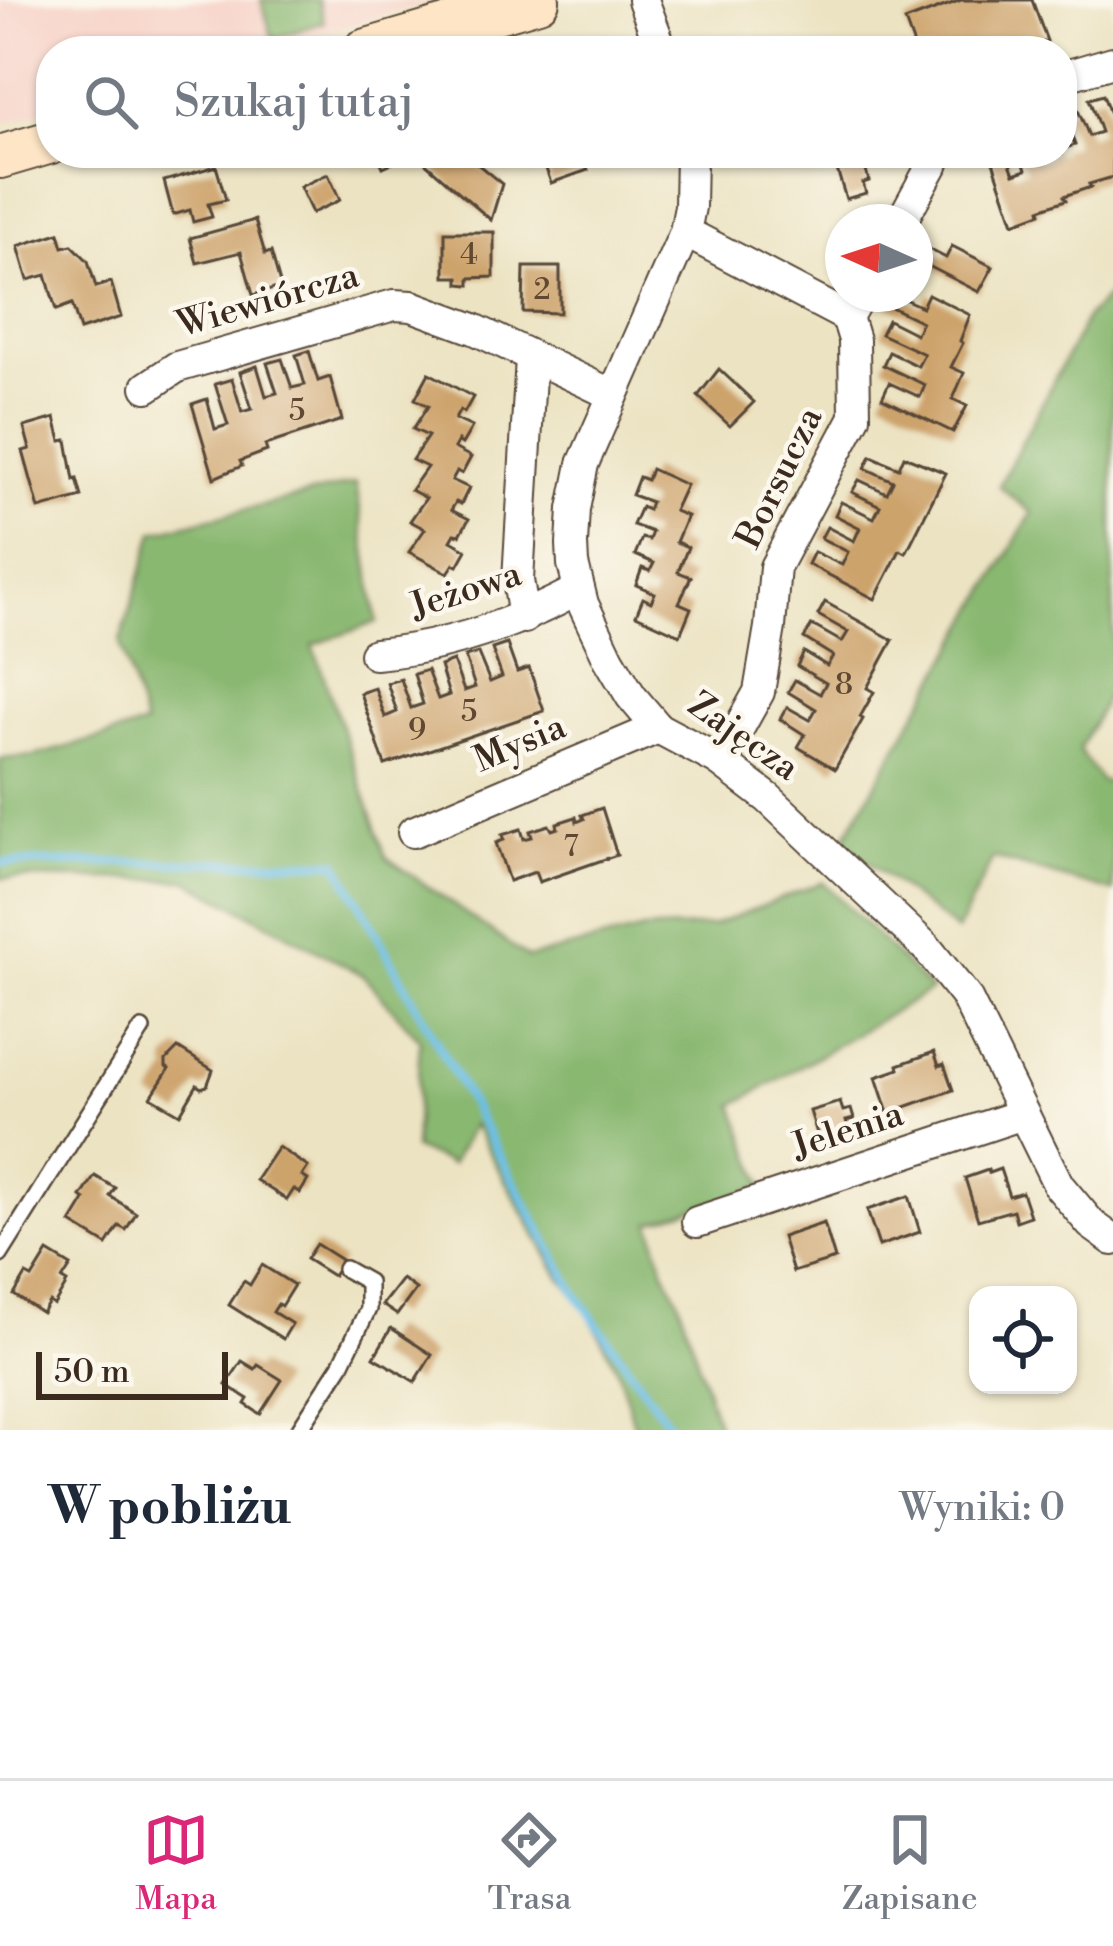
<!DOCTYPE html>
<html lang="pl">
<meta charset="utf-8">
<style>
:root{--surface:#fff;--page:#f6f6f7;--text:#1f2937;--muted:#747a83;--line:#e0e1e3;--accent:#db2777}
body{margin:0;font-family:"Libre Bodoni",serif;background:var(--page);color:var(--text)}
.controls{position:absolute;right:36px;bottom:36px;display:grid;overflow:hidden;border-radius:24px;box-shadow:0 3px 9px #0004}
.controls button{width:108px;height:108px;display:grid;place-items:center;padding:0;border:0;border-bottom:3px solid var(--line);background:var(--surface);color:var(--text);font:60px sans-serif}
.compass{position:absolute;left:825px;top:204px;width:108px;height:108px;border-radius:50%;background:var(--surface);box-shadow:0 3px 9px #0004;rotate:273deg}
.scale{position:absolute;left:36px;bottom:30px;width:192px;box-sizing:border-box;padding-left:12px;border:6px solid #3b2a1e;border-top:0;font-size:33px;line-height:42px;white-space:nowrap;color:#3b2a1e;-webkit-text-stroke:9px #fbf7ec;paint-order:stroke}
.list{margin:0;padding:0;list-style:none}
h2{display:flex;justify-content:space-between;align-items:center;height:156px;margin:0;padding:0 48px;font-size:51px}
h2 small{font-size:39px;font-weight:400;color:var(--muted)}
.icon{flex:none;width:66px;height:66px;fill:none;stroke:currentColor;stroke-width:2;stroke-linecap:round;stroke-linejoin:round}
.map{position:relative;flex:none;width:1113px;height:1430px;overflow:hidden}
.search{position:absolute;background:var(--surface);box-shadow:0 3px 9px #0004;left:36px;right:36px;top:36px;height:132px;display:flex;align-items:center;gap:30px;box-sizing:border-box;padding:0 42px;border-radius:48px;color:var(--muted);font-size:45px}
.sheet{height:348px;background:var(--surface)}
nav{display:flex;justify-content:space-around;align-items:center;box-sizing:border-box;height:168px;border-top:3px solid var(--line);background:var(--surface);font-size:33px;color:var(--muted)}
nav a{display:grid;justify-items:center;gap:6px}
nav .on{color:var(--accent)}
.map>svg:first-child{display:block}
.built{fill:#f7d1c7}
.forest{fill:#89b871;stroke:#627148;stroke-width:3}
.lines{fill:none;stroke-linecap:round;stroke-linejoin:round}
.stream{stroke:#6cc0e8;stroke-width:8}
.building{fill:#cda36c}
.lane-casing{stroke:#564637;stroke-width:20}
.street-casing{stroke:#564637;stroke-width:34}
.secondary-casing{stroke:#564637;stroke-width:46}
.lane{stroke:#fff;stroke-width:15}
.street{stroke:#fff;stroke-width:30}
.secondary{stroke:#fde5c5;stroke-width:42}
.labels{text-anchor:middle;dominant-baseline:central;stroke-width:9;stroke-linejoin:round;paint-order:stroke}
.number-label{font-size:30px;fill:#604832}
.street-label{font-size:36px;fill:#3b2a1e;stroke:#fbf7ec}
</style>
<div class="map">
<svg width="1113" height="1430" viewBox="0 0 1113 1430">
<rect width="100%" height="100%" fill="#fbf7ec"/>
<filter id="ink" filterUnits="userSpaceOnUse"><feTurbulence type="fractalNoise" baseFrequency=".00833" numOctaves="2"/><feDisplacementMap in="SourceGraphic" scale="24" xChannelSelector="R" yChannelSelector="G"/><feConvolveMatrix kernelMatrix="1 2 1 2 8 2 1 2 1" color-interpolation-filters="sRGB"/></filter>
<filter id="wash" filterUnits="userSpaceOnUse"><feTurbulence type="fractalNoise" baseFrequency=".004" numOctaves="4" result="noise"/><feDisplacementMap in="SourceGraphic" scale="48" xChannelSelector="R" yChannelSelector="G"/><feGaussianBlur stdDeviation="2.7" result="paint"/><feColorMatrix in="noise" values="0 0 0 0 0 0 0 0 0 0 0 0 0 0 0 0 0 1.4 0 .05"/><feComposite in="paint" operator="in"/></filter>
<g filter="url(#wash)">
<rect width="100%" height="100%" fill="#ece3c2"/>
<polygon class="built" points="0,0 438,0 257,51 51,51 51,109 0,124"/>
<g class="forest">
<polygon points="261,0 318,0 324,22 273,39"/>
<polygon points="1113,291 1113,685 1079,750 1101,781 1113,783 1113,892 993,858 957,931 842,842 1032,513 999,486 1088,315"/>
<polygon points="356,483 377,622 313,645 386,857 528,958 644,930 711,926 823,882 931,990 734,1105 763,1187 651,1222 664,1271 678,1298 719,1430 636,1430 618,1371 587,1310 560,1277 473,1124 451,1164 414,1149 420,1040 363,975 187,880 0,878 0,759 34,756 145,726 120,643 154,532"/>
</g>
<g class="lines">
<polyline class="stream" points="0,863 337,862 576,1294 673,1430"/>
</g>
<g id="blocks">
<g class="building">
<polygon points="961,0 1032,0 1047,41 1020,51 916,51 905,21"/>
<polygon points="1103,95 1113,122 1113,177 1089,184 1091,187 1064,196 1066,200 1040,209 1041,213 1014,223 990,153 1006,153 1014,174 1026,170 1020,153 1034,153 1038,162 1051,157 1049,153 1062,153 1062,149 1075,145 1063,112 1077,108 1089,136 1101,132 1089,99"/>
<polygon points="377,153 464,153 502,184 491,220 414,153 383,167"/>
<polygon points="554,153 583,153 588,170 551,183 542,157"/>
<polygon points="832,153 861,153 869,181 863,183 866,193 846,199"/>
<polygon points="216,166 226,200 208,204 212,217 193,222 190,210 173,215 164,181"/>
<polygon points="328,174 340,200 312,213 300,187"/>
<polygon points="255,220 265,254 271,252 281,287 253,295 241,252 197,263 190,238"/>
<polygon points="445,232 494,232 494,277 470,278 470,285 459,284 459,277 445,277"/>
<polygon points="59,233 63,247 72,245 88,261 96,287 111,282 121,317 80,330 72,304 56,310 46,275 28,280 18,246"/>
<polygon points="919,244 946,258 952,246 993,267 979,292 915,259"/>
<polygon points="524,267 560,267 560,313 523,312"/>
<polygon points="893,294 922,307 928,294 970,315 960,341 963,343 951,367 964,373 953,399 967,406 953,432 882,398 889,383 920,397 925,385 883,365 889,352 918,366 924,354 881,334 888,320 916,334 922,322 887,305"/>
<polygon points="309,351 318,381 330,377 342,420 265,445 267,451 240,461 242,466 214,478 192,404 207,399 215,429 228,425 215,384 232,379 242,412 252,409 240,372 257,366 266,396 277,393 267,363 282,359 292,388 305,385 296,355"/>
<polygon points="719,369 754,402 730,426 698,396"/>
<polygon points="429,373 473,397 464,413 460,410 455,419 472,427 462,444 458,441 454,448 471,457 462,474 457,471 452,480 469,488 461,504 456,502 451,510 469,519 460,535 455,534 451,541 467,550 458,566 454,564 448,573 409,552 425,529 410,521 426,498 411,490 427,467 412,460 428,436 413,429 428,406 415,399"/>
<polygon points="55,418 61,441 67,440 74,480 77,479 82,497 39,509 23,451 30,449 24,427"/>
<polygon points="871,456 899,468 904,456 946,473 906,553 900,550 875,599 808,564 814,552 842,565 848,552 821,538 827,527 854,541 860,528 835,515 841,502 874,518 880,506 852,492 859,480 887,493 893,481 865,468"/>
<polygon points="651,469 686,485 674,511 687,516 676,542 688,547 678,572 691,577 679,603 691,608 680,635 636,615 643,598 651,602 655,593 636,585 642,568 650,571 654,563 635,555 642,538 649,540 652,532 633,525 641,507 648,510 651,502 632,495 639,477 647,480"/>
<polygon points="825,602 893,640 867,688 874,692 860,717 863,719 835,769 798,747 805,735 780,719 787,707 810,720 816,709 788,692 795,680 820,694 826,683 797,666 804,652 827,666 833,656 804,638 812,625 842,642 848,632 818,615"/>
<polygon points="507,644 517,672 529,668 544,711 385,765 360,693 375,688 385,717 397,712 387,683 401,679 411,708 423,704 414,674 427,670 438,699 449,695 440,666 453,661 464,691 475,687 465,657 478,653 490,682 502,677 492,649"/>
<polygon points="602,808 617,855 539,882 535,872 509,881 496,843 504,840 502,835 521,829 524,839 532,837 530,831 549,825 552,830 558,828 557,823 576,817 577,822 584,819 582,815"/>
<polygon points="178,1048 213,1070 207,1086 201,1088 197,1085 180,1114 151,1097 169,1069 166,1067 166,1060"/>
<polygon points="934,1052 939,1066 944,1064 953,1090 888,1113 876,1077 899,1069 898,1065"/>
<polygon points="840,1102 843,1111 851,1109 854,1119 846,1121 849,1130 819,1140 810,1111"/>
<polygon points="278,1147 308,1167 302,1176 308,1180 300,1193 294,1189 287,1200 256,1180"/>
<polygon points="1000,1169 1009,1196 1022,1192 1030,1216 1016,1221 1013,1210 978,1220 965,1178 988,1170 989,1173"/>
<polygon points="95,1176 115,1188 110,1196 136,1213 126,1230 119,1226 107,1245 71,1223 85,1200 81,1197"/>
<polygon points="909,1196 920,1232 879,1246 867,1210"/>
<polygon points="824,1223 835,1259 793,1272 782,1237"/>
<polygon points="316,1244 343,1261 333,1276 306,1259"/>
<polygon points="48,1252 71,1266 62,1280 67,1283 54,1305 49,1302 42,1313 14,1295 26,1275 32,1278"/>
<polygon points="262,1265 294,1285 281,1306 278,1304 273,1312 292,1324 283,1339 229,1305 244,1281 250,1285"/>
<polygon points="402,1279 416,1289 397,1315 382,1305"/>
<polygon points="391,1328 432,1355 415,1382 374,1357"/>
<polygon points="242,1361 255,1369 258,1365 282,1380 260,1414 245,1404 248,1399 226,1385"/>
</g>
</g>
</g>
<g filter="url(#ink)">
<use href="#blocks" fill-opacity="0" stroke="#564637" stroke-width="3"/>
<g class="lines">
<g class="lane-casing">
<g id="lane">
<polyline points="0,1255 142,1029"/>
<polyline points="299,1430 341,1365 368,1309 368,1282 345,1269"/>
</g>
</g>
<g class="street-casing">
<g id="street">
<polyline points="643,0 662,51"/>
<polyline points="1062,77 1113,62"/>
<polyline points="691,153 690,207 685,232 583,464 574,509 572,544 573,564 583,604 609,659 631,696 658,728 718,760 768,798 926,947 966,997 1059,1186 1091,1224 1113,1240"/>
<polyline points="901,222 939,153"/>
<polyline points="685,232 847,317"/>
<polyline points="147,387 177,367 394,305 412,306 474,329 613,395"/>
<polyline points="524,618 518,580 531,358"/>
<path d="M375,654C448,648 514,624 578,590"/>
<polyline points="718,760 735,735 759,692 770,627 775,567 855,417 854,340 847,317 860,294"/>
<polyline points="413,832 658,728"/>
<polyline points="697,1222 1023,1114"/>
</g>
</g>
<g class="secondary-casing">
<g id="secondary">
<polyline points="364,51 538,0"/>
<polyline points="0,157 51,142"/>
</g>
</g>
<use href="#lane" class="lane"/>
<use href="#street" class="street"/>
<use href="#secondary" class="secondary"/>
</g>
</g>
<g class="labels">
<g class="number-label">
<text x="469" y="255">4</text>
<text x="542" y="290">2</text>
<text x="297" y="411">5</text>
<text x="844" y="685">8</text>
<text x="469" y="712">5</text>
<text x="417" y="730">9</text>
<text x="571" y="847">7</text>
</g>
<g class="street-label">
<text transform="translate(268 301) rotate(-16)">Wiewiórcza</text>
<text transform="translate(780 478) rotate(-64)">Borsucza</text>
<text transform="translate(466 591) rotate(-18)">Jeżowa</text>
<text transform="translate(743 737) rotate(35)">Zajęcza</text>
<text transform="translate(520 744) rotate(-23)">Mysia</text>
<text transform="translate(848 1131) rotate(-18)">Jelenia</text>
</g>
</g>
</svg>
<div class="controls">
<button><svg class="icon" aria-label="locate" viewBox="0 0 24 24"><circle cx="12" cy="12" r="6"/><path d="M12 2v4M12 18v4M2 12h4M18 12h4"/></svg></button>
</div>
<svg class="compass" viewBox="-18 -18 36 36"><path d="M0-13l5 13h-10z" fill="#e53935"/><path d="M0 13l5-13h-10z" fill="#747a83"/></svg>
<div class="scale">50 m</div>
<div class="search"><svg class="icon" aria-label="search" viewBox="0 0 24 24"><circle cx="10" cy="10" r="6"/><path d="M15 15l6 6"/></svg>Szukaj tutaj</div>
</div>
<section class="sheet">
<h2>W pobliżu<small>Wyniki: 0</small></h2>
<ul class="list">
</ul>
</section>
<nav>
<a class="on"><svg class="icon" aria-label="map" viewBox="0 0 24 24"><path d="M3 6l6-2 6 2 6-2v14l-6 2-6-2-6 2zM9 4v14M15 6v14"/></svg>Mapa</a>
<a><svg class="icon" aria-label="directions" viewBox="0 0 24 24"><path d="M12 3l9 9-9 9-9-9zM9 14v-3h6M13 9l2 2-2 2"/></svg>Trasa</a>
<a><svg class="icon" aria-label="saved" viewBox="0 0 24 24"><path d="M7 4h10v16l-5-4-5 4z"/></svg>Zapisane</a>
</nav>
